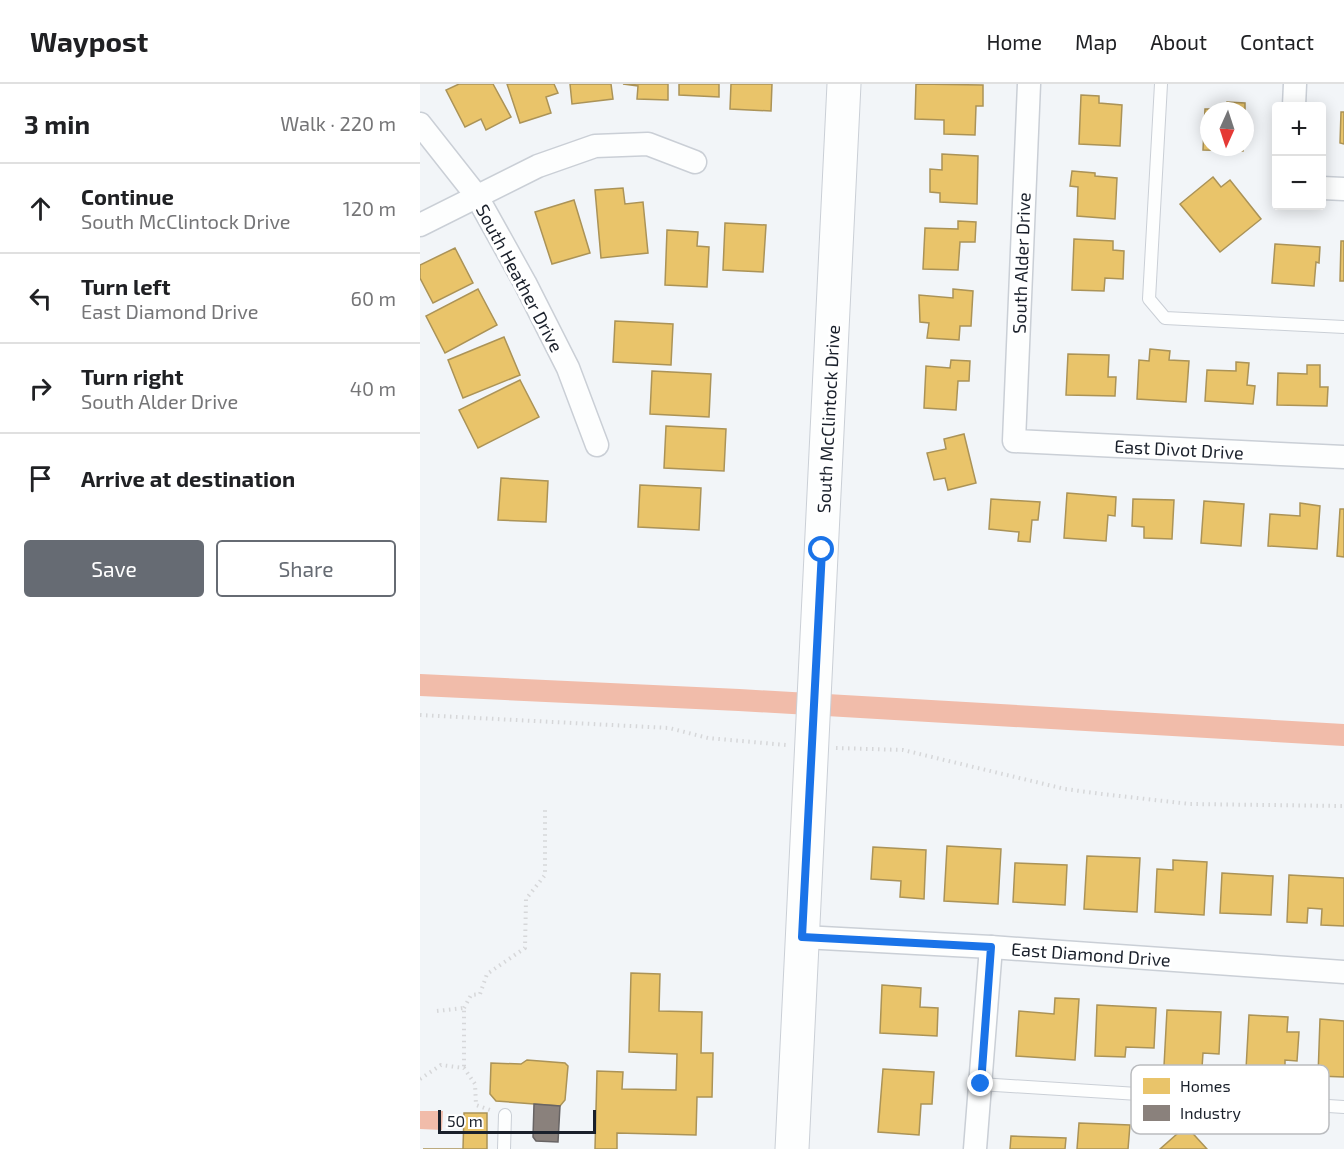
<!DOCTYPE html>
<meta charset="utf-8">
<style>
:root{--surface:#fff;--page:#f2f2f2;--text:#202124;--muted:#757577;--line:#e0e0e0;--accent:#666b73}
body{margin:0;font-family:"Exo 2",sans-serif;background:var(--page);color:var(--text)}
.controls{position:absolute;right:18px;top:18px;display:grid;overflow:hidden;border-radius:6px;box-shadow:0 3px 15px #0003}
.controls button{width:54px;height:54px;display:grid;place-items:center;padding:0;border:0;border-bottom:2px solid var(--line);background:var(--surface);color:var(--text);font:30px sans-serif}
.compass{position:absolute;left:780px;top:18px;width:54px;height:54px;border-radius:50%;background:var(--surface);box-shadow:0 3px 15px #0003;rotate:183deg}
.scale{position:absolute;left:18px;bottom:15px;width:158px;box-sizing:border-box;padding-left:6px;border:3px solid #1a202b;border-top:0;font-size:16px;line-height:21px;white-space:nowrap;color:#1a202b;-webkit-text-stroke:4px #fff;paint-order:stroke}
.stop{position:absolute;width:18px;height:18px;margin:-14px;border:4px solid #1a73e8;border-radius:50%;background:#fff}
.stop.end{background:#1a73e8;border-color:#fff;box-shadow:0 2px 6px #0008}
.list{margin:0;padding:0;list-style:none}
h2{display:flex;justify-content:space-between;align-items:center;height:78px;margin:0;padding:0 24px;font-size:26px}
h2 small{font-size:20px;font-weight:400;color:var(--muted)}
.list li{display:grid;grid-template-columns:39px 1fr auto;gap:18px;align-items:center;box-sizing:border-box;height:90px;padding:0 24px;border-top:2px solid var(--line)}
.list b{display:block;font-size:22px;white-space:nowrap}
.list p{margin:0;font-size:20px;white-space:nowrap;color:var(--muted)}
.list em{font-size:20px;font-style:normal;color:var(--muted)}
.actions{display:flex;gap:12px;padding:18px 24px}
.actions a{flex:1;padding:14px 0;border:2px solid var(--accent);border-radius:6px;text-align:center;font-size:21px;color:var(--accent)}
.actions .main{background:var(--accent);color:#fff}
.icon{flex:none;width:33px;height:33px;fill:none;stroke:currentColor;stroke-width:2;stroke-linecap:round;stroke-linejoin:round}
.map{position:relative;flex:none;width:924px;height:1065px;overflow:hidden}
header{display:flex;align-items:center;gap:36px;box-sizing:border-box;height:84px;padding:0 30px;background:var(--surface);border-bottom:2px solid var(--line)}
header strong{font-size:28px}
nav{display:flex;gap:33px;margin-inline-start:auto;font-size:21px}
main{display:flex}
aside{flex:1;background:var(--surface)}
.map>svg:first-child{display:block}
.water{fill:#f1bcaa}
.homes{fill:#e9c46a;stroke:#ab9357;stroke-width:1.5}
.industry{fill:#8a817c;stroke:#686464;stroke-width:1.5}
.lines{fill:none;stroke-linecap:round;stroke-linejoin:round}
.canal{stroke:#f1bcaa;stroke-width:22}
.service-casing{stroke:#cacfd6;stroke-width:14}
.minor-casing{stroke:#cacfd6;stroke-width:25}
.secondary-casing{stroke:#cacfd6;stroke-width:35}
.path{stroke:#d6d7d9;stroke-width:4;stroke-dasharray:1.5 4.5;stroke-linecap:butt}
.service{stroke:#fdfefe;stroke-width:12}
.minor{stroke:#fdfefe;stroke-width:22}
.secondary{stroke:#fdfefe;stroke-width:33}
.route{stroke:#1a73e8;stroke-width:8}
.labels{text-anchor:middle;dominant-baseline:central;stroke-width:6;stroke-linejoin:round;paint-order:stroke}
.street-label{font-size:18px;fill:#1a202b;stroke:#fff}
.key{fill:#fff;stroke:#babcbf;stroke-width:1.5}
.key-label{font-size:16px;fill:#1a202b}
</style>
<header>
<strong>Waypost</strong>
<nav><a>Home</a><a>Map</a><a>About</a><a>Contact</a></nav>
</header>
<main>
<aside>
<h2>3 min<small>Walk · 220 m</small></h2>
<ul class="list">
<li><svg class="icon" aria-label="ahead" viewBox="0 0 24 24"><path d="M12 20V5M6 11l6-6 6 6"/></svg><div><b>Continue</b><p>South McClintock Drive</p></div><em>120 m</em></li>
<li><svg class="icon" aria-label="left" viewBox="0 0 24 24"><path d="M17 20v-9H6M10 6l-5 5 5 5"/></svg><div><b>Turn left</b><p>East Diamond Drive</p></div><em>60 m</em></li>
<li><svg class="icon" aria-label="right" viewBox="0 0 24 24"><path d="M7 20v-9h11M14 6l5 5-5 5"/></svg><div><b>Turn right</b><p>South Alder Drive</p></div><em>40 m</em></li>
<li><svg class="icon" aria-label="arrive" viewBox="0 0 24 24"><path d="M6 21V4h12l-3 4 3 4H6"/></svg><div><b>Arrive at destination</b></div></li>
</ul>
<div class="actions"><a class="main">Save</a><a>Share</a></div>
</aside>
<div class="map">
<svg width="924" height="1065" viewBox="0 0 924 1065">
<rect width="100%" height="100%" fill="#f2f5f8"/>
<polygon class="water" points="0,1027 23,1027 22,1046 0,1045"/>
<g class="homes">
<polygon points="39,0 73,0 91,33 66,46 61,35 45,43 26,6"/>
<polygon points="87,0 134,0 138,9 126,13 131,29 100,39"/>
<polygon points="150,0 191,0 193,15 152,20"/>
<polygon points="203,0 248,0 248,16 217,15 218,2"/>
<polygon points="259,0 299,0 299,13 259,11"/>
<polygon points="311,0 352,0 351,27 310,25"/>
<polygon points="496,0 563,1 563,22 556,22 555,51 524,50 524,36 495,35"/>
<polygon points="661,11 679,12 679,19 702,21 700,62 659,60"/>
<polygon points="807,18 825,19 825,27 789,27 789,63 823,63 823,67 783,66 785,25 807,25"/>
<polygon points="921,28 924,28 924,60 920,59"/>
<polygon points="522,70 558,72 557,120 520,118 520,109 510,108 510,85 522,86"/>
<polygon points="652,87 675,89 675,92 697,94 695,135 657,132 658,103 650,102"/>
<polygon points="793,93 801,103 810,96 841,135 800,168 760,120"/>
<polygon points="203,104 205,120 223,118 228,169 181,174 175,106"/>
<polygon points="154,116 170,169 132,180 115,128"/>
<polygon points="538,137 556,138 555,158 540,158 538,186 503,185 505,144 538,145"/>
<polygon points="305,139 346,141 343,188 303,186"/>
<polygon points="247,146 278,148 277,162 289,163 287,203 245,201"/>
<polygon points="654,155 693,157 693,166 704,167 703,195 685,194 684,207 652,206"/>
<polygon points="921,157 924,157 924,197 920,197"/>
<polygon points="855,160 900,163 899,179 896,178 894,202 852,199"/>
<polygon points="35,164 53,199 13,219 0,194 0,181"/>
<polygon points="58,205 77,241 25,269 6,232"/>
<polygon points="533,205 553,207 551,242 540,242 539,256 507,254 509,239 500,238 499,211 533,214"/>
<polygon points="195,237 253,240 251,281 193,278"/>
<polygon points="84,253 100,291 43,314 28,276"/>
<polygon points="730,265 750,267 749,276 769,277 766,318 717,315 719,276 729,277"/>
<polygon points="648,270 689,271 688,293 696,293 695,312 646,311"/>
<polygon points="531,276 550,277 549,297 538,297 536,326 504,324 506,282 530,284"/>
<polygon points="816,278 829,279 827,301 835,302 833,320 785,317 787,286 816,287"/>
<polygon points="887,281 900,281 900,303 908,303 907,322 857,321 858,289 887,290"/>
<polygon points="232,287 291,290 289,333 230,330"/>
<polygon points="100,296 119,333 58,364 39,326"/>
<polygon points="246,342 306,345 304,387 244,384"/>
<polygon points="544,350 556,399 528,406 525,394 514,396 507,369 526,365 524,355"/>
<polygon points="81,394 128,397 126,438 78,436"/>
<polygon points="220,401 281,404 279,446 218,443"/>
<polygon points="647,409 696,413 695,432 688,431 686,457 644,454"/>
<polygon points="571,415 620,418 618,436 612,436 610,458 598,457 599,448 569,445"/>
<polygon points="713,415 754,416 752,455 724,454 724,443 712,442"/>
<polygon points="784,417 824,420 821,462 781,459"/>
<polygon points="880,419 900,422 897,465 848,462 850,430 880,432"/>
<polygon points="920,425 924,425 924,473 917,472"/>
<polygon points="527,762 581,765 578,820 524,817"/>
<polygon points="453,763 506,766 504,815 480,813 481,797 451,795"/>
<polygon points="667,772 720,774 717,828 664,825"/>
<polygon points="753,776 787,778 784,831 735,828 737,785 753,786"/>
<polygon points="595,779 647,781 645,821 593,818"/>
<polygon points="802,789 853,792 851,831 800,829"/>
<polygon points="869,791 924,794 924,842 901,841 902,825 888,824 887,839 867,838"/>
<polygon points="211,889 240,890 239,927 282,928 281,969 293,969 292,1013 277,1013 276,1051 197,1049 197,1065 175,1065 177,987 203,988 202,1005 256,1006 257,970 209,968"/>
<polygon points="462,901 501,904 500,923 518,924 517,952 460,949"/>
<polygon points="635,914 659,915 655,976 596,972 599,927 634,930"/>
<polygon points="677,921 736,924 734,964 706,963 705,973 675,972"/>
<polygon points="747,926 801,928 799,970 783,969 782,984 744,982"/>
<polygon points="829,931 868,933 867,948 879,948 877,977 865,976 865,987 826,985"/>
<polygon points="900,935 924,937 924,993 898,992"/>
<polygon points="107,976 145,979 148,982 145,1016 140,1022 76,1017 70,1010 71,979 101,980"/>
<polygon points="463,985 514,988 512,1020 501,1020 499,1051 458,1048"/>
<polygon points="44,1029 67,1029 67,1065 3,1065 43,1065"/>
<polygon points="659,1039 710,1041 708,1065 657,1065"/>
<polygon points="766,1042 787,1065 740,1065"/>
<polygon points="591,1052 646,1054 645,1065 590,1065"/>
</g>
<polygon class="industry" points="114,1020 140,1022 138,1058 116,1057 113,1053"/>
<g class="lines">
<polyline class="canal" points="0,601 319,616 924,651"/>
<g class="service-casing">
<g id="service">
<polyline points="741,0 729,215 745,234 924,243"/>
<polyline points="560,1000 924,1023"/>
<polyline points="84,1065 85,1031"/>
</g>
</g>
<g class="minor-casing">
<g id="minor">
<polyline points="609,0 594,357 924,373"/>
<polyline points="874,22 875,0"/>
<polyline points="0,40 56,111 105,199 148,284 177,361"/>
<polyline points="902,104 924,105"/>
<polyline points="0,141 118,82 175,62 228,60 275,78"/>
<polyline points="383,853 571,863 924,888"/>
<polyline points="555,1065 571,863"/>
</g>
</g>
<g class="secondary-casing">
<polyline id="secondary" points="372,1065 424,0"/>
</g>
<g class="path">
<polyline points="0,631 249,644 288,654 366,661"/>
<polyline points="416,664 483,666 645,705 682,710 770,720 924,722"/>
<polyline points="44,924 51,911 60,910 67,890 105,864 106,815 125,791 125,724"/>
<polyline points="17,927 44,924 44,984"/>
<polyline points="0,995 21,981 44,984 55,1000 56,1021 70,1026"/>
</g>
<use href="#service" class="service"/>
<use href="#minor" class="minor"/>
<use href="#secondary" class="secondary"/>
</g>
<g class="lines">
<polyline class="route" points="402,466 382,853 571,863 561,1000"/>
</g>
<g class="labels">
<g class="street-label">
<text transform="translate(601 179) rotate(-88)">South Alder Drive</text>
<text transform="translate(100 194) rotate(62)">South Heather Drive</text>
<text transform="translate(408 335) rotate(-87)">South McClintock Drive</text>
<text transform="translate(759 365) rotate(3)">East Divot Drive</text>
<text transform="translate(671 870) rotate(4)">East Diamond Drive</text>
</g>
</g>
<rect x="711" y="981" width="198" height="69" rx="9" class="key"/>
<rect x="723" y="994" width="27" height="16" fill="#e9c46a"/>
<rect x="723" y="1021" width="27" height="16" fill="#8a817c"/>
<g class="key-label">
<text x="760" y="1008">Homes</text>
<text x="760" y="1035">Industry</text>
</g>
</svg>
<div class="controls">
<button>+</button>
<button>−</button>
</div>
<svg class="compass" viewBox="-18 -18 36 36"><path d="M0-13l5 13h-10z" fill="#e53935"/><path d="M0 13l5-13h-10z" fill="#757577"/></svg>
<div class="scale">50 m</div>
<div class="stop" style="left:402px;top:466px"></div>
<div class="stop end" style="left:561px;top:1000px"></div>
</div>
</main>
